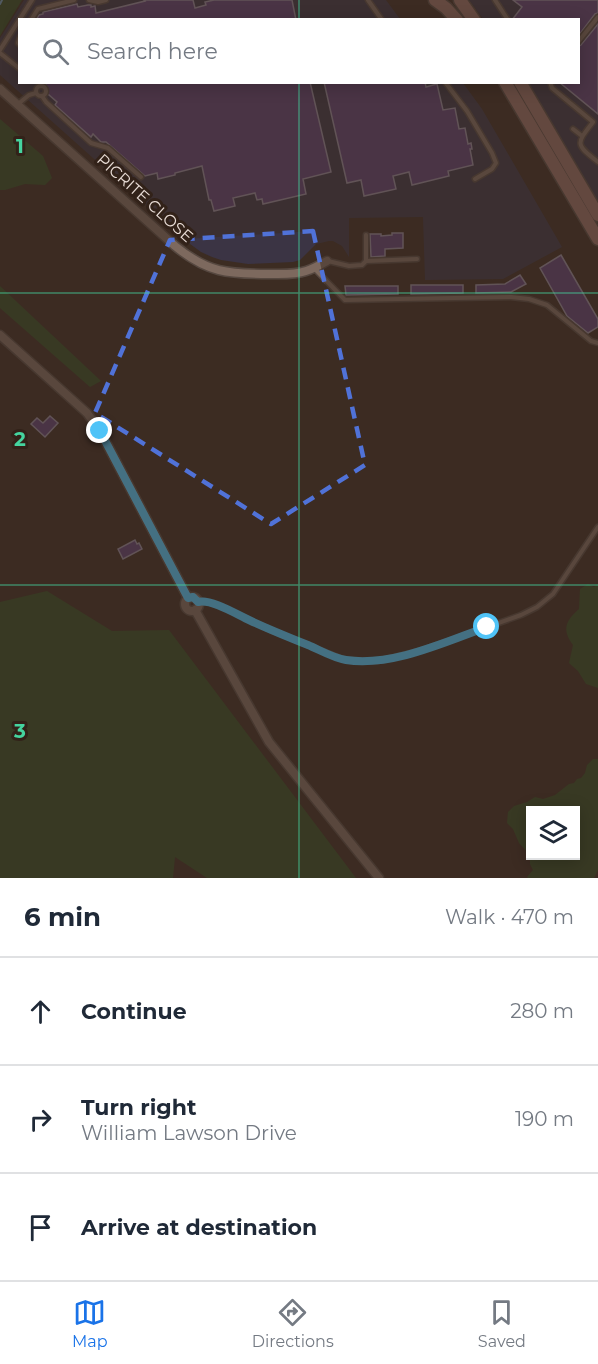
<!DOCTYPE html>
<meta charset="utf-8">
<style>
:root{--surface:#fff;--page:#f6f6f7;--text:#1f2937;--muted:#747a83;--line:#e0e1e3;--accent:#1a73e8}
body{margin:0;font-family:Montserrat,sans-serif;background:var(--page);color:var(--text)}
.controls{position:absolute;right:18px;bottom:18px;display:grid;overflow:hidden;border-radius:0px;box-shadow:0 3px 15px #0003}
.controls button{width:54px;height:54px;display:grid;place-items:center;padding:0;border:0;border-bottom:2px solid var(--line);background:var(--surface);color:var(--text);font:30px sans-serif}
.stop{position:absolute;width:18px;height:18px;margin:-14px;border:4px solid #4fc3f7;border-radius:50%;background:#fff}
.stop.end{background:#4fc3f7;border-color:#fff;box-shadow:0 2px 6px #0008}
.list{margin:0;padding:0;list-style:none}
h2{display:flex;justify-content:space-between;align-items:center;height:78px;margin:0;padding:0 24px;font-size:26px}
h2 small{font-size:20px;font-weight:400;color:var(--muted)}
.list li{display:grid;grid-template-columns:39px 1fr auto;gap:18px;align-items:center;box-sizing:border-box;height:108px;padding:0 24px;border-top:2px solid var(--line)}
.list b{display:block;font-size:22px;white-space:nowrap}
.list p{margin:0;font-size:20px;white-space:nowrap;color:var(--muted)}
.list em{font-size:20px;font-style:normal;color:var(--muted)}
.icon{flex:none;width:33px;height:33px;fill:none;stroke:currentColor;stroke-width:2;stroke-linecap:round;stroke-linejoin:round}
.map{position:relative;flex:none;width:598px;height:878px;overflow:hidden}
.search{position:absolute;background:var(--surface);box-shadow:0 3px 15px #0003;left:18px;right:18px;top:18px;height:66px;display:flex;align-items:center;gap:15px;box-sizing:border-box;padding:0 21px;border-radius:0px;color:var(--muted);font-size:22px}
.sheet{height:402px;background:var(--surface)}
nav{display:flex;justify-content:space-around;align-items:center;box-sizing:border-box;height:84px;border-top:2px solid var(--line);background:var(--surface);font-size:16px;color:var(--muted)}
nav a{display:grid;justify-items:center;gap:3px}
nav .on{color:var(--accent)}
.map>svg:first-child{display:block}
.industrial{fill:#3b3444}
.green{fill:#344a25;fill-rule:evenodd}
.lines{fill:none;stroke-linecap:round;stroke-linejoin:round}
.stream{stroke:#6a91aa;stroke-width:2}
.building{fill:#5c3e70;stroke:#8e8395;stroke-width:1.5}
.service-casing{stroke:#564840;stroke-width:7}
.minor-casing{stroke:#564840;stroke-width:11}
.secondary-casing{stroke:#564840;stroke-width:15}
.service{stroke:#7d695e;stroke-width:4}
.minor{stroke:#7d695e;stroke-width:8}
.secondary{stroke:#926a62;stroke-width:12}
.route{stroke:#4fc3f7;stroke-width:8}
.marked{fill:none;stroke:#5072d8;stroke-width:4.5;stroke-dasharray:12 8;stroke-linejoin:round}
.grid{fill:none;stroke:#45d49f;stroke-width:1.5;stroke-opacity:0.55}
.labels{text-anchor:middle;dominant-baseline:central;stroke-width:6;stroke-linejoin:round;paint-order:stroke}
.street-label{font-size:16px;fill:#e9ddd7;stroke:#322219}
.grid-label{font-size:20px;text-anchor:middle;font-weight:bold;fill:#45d49f;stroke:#322219;stroke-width:6;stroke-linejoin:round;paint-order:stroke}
</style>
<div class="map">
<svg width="598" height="878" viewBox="0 0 598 878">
<rect width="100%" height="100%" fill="#3c2c22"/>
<g class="industrial">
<polygon points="24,0 386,0 400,19 20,20 20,82 463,83 482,109 562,247 503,279 425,280 423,217 349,218 349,257 342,246 333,241 329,241 316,244 300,260 293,262 248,264 221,260 212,257 201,252 186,241 0,75 0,38"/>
<polygon points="469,0 598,0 598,202 528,83 578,82 578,20 483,19"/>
</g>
<g class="green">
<polygon points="0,0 22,0 0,36"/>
<polygon points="0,119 43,156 52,178 45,185 25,184 5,190 0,190"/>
<polygon points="0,286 101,381 90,387 0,308"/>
<path d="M588,584L594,587L598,584V688L586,684L578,671L569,663L573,645C562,630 565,621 579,609L580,589Z"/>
<polygon points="47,591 112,631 169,630 356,878 207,878 175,857 173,878 0,878 0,602"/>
<path d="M593,759H598V870L594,878H528L527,877L533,870L530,864V855L519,843L513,829L507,823L508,812L514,806L527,802L535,797L543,799L555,795L569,784L574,783L577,779L581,778L585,773L587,765ZM530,810H576V856H530Z"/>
</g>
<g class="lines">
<polyline class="stream" points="0,4 2,0"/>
</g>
<g class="building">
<polygon points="144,0 193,0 195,8 206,5 205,2 214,0 292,0 296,20 36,20 39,15 43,14 43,12 77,4 78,7 88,5 91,5 91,7 95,6 96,13 145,1"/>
<polygon points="513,0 598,0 598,13 595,14 579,35 579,20 512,20 522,7"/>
<polygon points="598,24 598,114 559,82 579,82 579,46 581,45"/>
<polygon points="45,82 310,82 331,172 303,179 306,194 263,204 262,199 257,200 255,193 233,198 235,206 214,211 211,200 209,200 202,166 175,173 175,175 158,179 157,173 145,176 106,142 101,142 93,134 91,137 55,105 57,102 48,94"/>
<polygon points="324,82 425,82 426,87 437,84 443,110 455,108 459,129 465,128 468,144 471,143 472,149 470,149 473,165 448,171 449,176 412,185 409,172 393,176 396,189 364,196 361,180 347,183"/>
<polygon points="392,233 403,233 403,248 385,249 385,256 371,257 370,234 381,234 381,236 392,235"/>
<polygon points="561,255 598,319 598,327 588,333 567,316 540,268"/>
<polygon points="520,275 526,284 511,292 476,293 476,285 505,284"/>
<polygon points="411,285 463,285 463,293 411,294"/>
<polygon points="345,286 398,286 398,294 346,295"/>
<polygon points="50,416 58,423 45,437 31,424 37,418 43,423"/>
<polygon points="135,540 137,544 139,543 142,549 123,559 118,549"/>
</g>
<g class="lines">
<g class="service-casing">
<g id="service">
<polyline points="89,0 98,2 106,0"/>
<polyline points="368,0 382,20"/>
<polyline points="495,0 508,20"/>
<polyline points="31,20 38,9 74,0"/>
<polyline points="20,37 18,43 20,45"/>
<polyline points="578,42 598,17"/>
<polyline points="0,50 32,0"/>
<polyline points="0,53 20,69"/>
<polyline points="445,82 467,111 492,153 496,163 492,169 475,179"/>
<path d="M550,82L552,88L593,122C576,144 575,144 598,162"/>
<circle cx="41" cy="91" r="5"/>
<polyline points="42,96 46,102 91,143 108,148 141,177"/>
<polyline points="18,104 29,95 36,93"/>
<polyline points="573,129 582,136"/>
<polyline points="366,235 366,261"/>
<polyline points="328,261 349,266 362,265 366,261 417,259"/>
<polyline points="314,268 345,300 511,297 529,299 547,305 591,341 598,343"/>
<polyline points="198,602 204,601 222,607 273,631 345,660 377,661 395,657 419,651 454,639 521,615 537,607 553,594 598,527"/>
</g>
</g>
<g class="minor-casing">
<g id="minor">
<path d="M0,89L175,246C208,273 228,274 269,274C281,274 294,275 306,271C313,269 320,265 327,261"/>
<polyline points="0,335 87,413 100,431 188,598"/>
<circle cx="192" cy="604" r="7"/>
<polyline points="195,610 269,742 379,878"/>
</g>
</g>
<g class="secondary-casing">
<g id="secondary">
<polyline points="435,0 446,8 457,20"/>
<polyline points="460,0 474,20"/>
<polyline points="505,82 598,239"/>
<polyline points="520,82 598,215"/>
</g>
</g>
<use href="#service" class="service"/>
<use href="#minor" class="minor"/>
<use href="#secondary" class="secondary"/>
</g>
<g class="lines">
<path class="route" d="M100,431L188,598L193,597L198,602C212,599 236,614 249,620C268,629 288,637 308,645C320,650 333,658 346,660C392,667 445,642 487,627"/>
</g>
<path d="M0 0H598V878H0ZM313,231L365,465L271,524L95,413L170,240Z" fill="#3c2c22" fill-opacity=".55" fill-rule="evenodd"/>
<path class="marked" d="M313,231L365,465L271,524L95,413L170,240Z"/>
<path class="grid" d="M299,0V20M299,82V878M0,293H598M0,585H598"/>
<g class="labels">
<g class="street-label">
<text transform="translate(145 198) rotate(42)">PICRITE CLOSE</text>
</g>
</g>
<g class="grid-label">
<text x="20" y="153">1</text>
<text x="20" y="446">2</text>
<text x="20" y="738">3</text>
</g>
</svg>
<div class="controls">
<button><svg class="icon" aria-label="layers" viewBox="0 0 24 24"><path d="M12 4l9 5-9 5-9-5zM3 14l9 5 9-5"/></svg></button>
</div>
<div class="stop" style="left:487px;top:627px"></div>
<div class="stop end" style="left:100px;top:431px"></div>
<div class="search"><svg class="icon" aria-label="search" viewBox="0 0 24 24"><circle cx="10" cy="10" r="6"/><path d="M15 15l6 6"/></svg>Search here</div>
</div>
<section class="sheet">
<h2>6 min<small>Walk · 470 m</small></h2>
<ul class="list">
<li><svg class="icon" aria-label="ahead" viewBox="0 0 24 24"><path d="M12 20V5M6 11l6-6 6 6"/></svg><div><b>Continue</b></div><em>280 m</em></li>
<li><svg class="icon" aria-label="right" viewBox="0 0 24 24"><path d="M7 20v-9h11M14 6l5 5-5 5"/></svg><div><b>Turn right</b><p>William Lawson Drive</p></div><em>190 m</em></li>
<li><svg class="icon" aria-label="arrive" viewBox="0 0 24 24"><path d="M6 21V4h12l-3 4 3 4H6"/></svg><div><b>Arrive at destination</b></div></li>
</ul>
</section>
<nav>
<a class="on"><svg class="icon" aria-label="map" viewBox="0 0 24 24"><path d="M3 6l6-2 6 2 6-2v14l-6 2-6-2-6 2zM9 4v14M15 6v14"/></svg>Map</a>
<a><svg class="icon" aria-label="directions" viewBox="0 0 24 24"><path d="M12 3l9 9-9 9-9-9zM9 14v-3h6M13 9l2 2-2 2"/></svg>Directions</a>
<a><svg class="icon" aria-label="saved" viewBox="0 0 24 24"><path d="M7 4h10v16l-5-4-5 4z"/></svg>Saved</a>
</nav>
